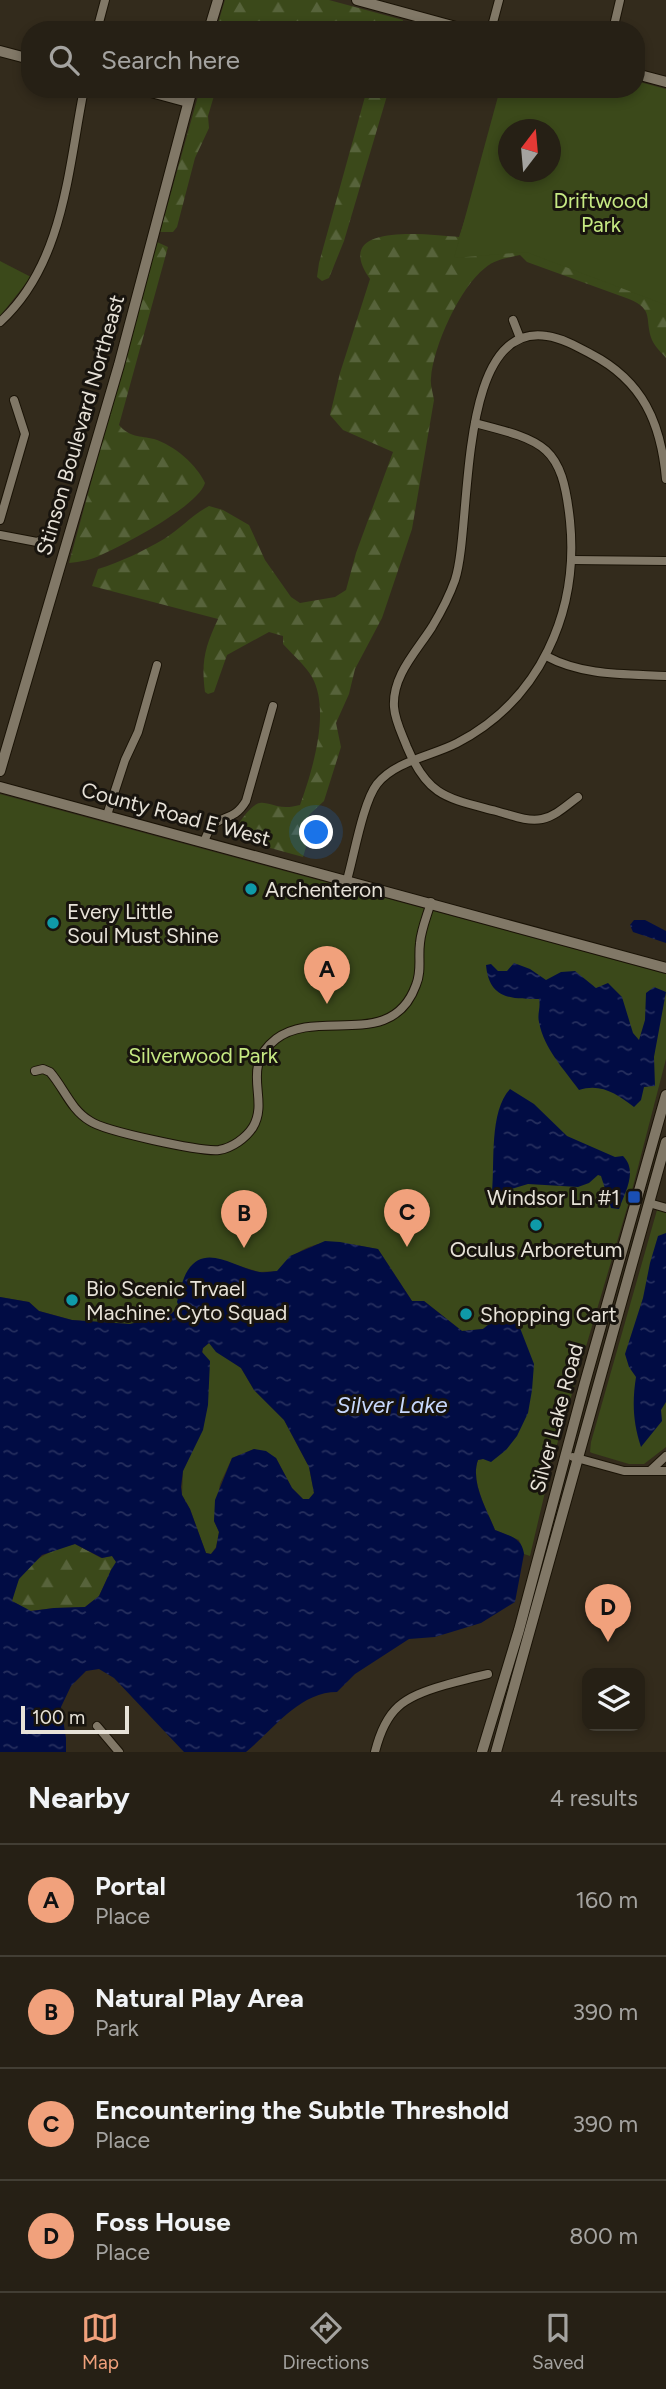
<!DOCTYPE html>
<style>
:root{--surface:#262015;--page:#322d22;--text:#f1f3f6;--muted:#a4a3a0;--line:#423e34;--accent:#f1a17c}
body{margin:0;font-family:Figtree,sans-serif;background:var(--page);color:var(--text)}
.controls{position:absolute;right:21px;bottom:21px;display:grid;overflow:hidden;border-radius:14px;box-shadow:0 4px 10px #0003}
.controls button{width:63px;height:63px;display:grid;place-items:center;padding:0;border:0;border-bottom:2px solid var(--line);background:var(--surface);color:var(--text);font:35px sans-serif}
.compass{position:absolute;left:498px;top:119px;width:63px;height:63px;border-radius:50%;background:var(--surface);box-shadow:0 4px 10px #0003;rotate:16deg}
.scale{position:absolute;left:21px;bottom:18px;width:108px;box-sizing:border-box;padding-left:7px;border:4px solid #e7e2d8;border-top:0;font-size:19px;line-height:24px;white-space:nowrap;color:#e7e2d8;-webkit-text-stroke:5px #18140e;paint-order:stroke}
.you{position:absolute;left:317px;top:833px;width:24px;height:24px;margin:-18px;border:5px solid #fff;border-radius:50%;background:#1a73e8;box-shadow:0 0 0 10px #1a73e833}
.badge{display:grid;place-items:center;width:46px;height:46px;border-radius:50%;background:var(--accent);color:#111;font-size:23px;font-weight:700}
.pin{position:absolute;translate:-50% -58px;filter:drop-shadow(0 2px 4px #0008)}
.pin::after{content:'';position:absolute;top:37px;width:24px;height:21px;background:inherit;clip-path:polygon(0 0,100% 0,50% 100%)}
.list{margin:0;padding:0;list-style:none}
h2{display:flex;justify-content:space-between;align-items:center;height:91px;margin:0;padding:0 28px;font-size:30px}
h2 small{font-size:23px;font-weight:400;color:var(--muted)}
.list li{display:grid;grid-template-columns:46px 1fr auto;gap:21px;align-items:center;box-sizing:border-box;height:112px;padding:0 28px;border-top:2px solid var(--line)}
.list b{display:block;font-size:26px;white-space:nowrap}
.list p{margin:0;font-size:23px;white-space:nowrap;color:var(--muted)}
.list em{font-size:23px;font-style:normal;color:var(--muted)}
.icon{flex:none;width:38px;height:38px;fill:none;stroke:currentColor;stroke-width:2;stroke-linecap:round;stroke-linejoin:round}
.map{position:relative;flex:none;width:666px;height:1752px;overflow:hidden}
.search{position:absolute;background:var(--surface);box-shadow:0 4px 10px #0003;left:21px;right:21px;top:21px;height:77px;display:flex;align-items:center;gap:18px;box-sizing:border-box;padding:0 24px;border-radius:28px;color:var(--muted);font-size:26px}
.sheet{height:539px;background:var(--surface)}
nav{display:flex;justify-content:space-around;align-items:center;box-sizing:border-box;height:98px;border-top:2px solid var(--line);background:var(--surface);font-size:19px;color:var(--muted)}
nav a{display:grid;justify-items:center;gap:4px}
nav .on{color:var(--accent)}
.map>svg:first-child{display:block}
.forest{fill:url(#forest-firs)}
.park{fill:#3b491a;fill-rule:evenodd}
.water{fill:url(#water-ripples);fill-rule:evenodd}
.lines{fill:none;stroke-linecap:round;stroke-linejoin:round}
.street-casing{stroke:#1a1306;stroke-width:10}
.secondary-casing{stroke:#1a1306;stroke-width:12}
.street{stroke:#817867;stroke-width:8}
.secondary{stroke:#817867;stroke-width:10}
.culture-dot{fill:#0f9aa8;stroke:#18140e;stroke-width:2.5}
.transit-dot{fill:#1a4fb4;stroke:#18140e;stroke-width:2.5}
.labels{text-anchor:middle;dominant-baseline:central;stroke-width:6;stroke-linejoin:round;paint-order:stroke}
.park-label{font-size:21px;fill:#c6e983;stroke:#18140e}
.street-label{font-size:21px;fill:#e7e2d8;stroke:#18140e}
.poi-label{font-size:21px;fill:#e7e2d8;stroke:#18140e;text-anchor:start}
.water-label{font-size:23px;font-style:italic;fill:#c7d8fd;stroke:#18140e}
</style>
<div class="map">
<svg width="666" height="1752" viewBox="0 0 666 1752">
<defs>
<pattern id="forest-firs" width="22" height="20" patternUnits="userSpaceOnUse" patternTransform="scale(1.75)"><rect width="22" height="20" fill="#3b491a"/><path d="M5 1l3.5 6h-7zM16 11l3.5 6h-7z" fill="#57633b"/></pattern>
<pattern id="water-ripples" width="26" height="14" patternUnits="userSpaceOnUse" patternTransform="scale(1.75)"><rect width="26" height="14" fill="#010c44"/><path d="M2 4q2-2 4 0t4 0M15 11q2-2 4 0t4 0" fill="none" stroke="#262f5e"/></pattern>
</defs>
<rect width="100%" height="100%" fill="#332b1c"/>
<g class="forest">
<polygon points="225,0 329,0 403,20 401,30 216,30"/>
<polygon points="200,89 216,89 208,116 209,128 195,158 177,227 173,232 160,232"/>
<polygon points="354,89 389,89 344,241 329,278 322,281 317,277 319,263 366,93"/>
<path d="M466,216L666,239V358C662,353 655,347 652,340C644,319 655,310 629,299L527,262L520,255C508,258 495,259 485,268C460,287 433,347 431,378C430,385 433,393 434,400L412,529L382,618L355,669L349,694L336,723L341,747L324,801L310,814L304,823L302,832L306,847L303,857L230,837C235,829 250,804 260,803C265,802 272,805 277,806C285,808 292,807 300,805C312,772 331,711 312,677C305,665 292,654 283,644V636L269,632L227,655L214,692L208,694L205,692C201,661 205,647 218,619L92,586L98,569C121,562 143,551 164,539C180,529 192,515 209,506L223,510L249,525L265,560L291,597L300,603L335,597L346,590L356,553L393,452L343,430L330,415L340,373L370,279C329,221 429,235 459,237Z"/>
<path d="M157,242L168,247L119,425C129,437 140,436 154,439C174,445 197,465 205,483C198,506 124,545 101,555C91,560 80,562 69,563Z"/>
<path d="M75,1544L101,1558L112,1556L117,1563L111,1570L99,1596L85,1607L54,1608L30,1611L12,1601C16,1567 44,1551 75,1544Z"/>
</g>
<g class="park">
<path d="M636,81L666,89V305L526,252L454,258L500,89H636ZM508,130H550V172H508Z"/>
<polygon points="0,261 31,277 0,316"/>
<path d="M0,794L666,974V1059L630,1198L553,1458L530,1556L524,1554L519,1540L495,1530C487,1510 470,1482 478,1460L483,1459L503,1313L483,1329L462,1331L424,1301H412L378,1249C336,1241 309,1234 278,1271L259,1272L213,1258L179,1307L171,1313L130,1324L72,1320L39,1311L29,1302L0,1297Z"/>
<polygon points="657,1210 666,1212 666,1447 644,1464 629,1464 592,1453 590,1452 591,1442"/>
<polygon points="209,1343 241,1368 254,1390 284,1420 309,1467 314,1493 309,1499 303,1499 292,1488 276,1458 254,1449 232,1458 220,1484 214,1521 219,1532 216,1547 211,1554 206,1553 190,1509 182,1495 183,1471 190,1455 203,1348"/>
</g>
<g class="water">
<polygon points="634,920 645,920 666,931 666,943 633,932 630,925"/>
<path d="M514,963L530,969L546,980L561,972L575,971L596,988L608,983L622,997L633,1033L639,1040L645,1020L646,993L654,987L666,992L654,1057L655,1086L644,1087L641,1100L634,1107C617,1094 601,1083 579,1090C564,1069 544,1049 539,1022C537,1014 541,1007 539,999C511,999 489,999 486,965L491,964L498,971H507Z"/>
<path d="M510,1089L534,1104L567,1136L615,1157L623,1156C638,1171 625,1192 619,1209L611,1208L601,1176L598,1175L589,1183L578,1187L528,1184L501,1192H492C495,1162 489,1112 510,1089Z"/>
<path d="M666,1233V1402L661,1410L662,1421L641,1447C633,1423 632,1402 636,1377L629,1367L625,1354L643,1298L650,1263L658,1236Z"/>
<path d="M325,1241L340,1242L378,1249L412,1301H424L462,1331L483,1329L503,1313L513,1310L534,1364L532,1390L528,1413L517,1436L506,1450L491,1462L483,1459L478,1460C470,1482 487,1510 495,1530C509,1536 522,1537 524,1554L515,1602L481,1623L435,1637L409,1639L355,1674L337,1692C299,1692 273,1730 246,1752H184L114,1678L99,1669L86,1671L71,1686L61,1707L66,1738V1752H0V1297L29,1302L39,1311L72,1320L130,1324L171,1314L179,1307L177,1302C180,1292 182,1279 188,1270C206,1242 237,1269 260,1272C266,1273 272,1271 277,1271L290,1256ZM209,1343L216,1352L241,1368L254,1390L284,1420L309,1467L314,1493L309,1499H303L292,1488L276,1458L266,1451L254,1449L232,1458L215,1500L214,1521L219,1532L216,1548L211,1554L206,1553L190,1509L182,1495L181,1487L183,1471L203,1430L208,1405L210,1361L202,1352L203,1348ZM75,1544L102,1558L112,1556L116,1562L111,1570L99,1596L85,1607L54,1608L31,1611L12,1601L19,1579L42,1555Z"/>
</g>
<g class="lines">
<g class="street-casing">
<g id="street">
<polyline points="97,30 105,0"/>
<polyline points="491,30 499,0"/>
<polyline points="613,30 620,0"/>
<polyline points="513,320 520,338"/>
<path d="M0,322C64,264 68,169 84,89"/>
<polyline points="0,520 25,434 14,400"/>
<polyline points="0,535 37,542 42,540"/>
<polyline points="572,560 666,561"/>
<path d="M546,656C583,676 625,674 666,676"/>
<path d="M578,797C567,805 556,816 542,819C527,822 511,815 496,811C447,798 428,797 407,747C402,734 395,721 394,707C392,676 416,652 432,627C441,612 449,597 455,580C473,526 455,321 547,336C562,338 578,347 591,354C643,381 661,423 666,479"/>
<polyline points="107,815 125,760 138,732 157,665"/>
<path d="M204,843C214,808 230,828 246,801L273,706"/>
<path d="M347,880C354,856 363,802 377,784C395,761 432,756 457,743C540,700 579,612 570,521C562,445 545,441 475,423"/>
<path d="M35,1071L43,1069L50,1072C64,1088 71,1110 90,1121C104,1131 201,1152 219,1150C232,1148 246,1138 253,1127C270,1098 239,1068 276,1039C318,1007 392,1052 416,985C422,971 418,958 420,943C421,930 427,916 431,902"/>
<polyline points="649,1203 666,1208"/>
<polyline points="573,1457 624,1471 666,1471"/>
<polyline points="651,1470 666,1456"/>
<polyline points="97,1726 119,1752"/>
<path d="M375,1752C386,1708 403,1697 445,1685C460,1681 474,1677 488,1674"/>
</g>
</g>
<g class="secondary-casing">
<g id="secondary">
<polyline points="357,0 467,30"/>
<polyline points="209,30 218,0"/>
<polyline points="0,51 30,59"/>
<polyline points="636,74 666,82"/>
<polyline points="140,89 188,102"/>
<polyline points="0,771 119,365 192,89"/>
<polyline points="0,787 666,968"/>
<polyline points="482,1752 519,1630 584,1386 666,1095"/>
<polyline points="496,1752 666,1142"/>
</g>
</g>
<use href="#street" class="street"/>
<use href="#secondary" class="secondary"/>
</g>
<g class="culture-dot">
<circle cx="251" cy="889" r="7"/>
<circle cx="53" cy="923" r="7"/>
<circle cx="536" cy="1225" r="7"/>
<circle cx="72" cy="1300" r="7"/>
<circle cx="466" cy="1314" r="7"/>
</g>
<rect class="transit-dot" x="627" y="1190" width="14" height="14" rx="3.5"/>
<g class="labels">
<g class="park-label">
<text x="601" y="200">Driftwood<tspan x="601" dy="24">Park</tspan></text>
<text x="203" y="1055">Silverwood Park</text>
</g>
<g class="street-label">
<text transform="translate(80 425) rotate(-74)">Stinson Boulevard Northeast</text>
<text transform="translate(176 814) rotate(15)">County Road E West</text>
<text transform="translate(556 1418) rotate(-75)">Silver Lake Road</text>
</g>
<g class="poi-label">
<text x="265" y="889">Archenteron</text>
<text x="67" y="911">Every Little<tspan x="67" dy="24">Soul Must Shine</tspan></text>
<text x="620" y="1197" text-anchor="end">Windsor Ln #1</text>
<text x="536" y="1249" text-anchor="middle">Oculus Arboretum</text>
<text x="86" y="1288">Bio Scenic Trvael<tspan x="86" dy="24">Machine: Cyto Squad</tspan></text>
<text x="480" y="1314">Shopping Cart</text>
</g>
<g class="water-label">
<text x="392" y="1405">Silver Lake</text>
</g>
</g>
</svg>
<div class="controls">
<button><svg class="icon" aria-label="layers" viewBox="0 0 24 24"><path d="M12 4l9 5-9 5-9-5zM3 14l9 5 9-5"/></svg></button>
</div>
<svg class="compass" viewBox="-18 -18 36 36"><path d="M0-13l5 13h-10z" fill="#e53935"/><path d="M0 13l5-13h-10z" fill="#a4a3a0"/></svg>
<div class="scale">100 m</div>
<div class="you"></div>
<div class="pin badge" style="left:327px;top:1004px">A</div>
<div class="pin badge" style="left:244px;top:1248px">B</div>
<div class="pin badge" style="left:407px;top:1247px">C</div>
<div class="pin badge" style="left:608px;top:1642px">D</div>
<div class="search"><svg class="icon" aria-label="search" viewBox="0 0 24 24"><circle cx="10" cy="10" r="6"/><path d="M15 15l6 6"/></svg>Search here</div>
</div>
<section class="sheet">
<h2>Nearby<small>4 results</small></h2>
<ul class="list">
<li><span class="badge">A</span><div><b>Portal</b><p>Place</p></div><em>160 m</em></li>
<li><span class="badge">B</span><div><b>Natural Play Area</b><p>Park</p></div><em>390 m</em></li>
<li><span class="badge">C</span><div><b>Encountering the Subtle Threshold</b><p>Place</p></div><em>390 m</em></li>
<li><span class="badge">D</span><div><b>Foss House</b><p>Place</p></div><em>800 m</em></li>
</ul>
</section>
<nav>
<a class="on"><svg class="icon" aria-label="map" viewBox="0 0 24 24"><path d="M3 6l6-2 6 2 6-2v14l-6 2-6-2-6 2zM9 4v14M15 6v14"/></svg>Map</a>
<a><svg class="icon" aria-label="directions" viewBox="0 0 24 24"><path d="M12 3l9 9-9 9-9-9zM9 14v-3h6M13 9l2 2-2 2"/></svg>Directions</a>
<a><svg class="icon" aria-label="saved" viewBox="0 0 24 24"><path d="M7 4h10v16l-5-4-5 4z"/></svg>Saved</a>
</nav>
